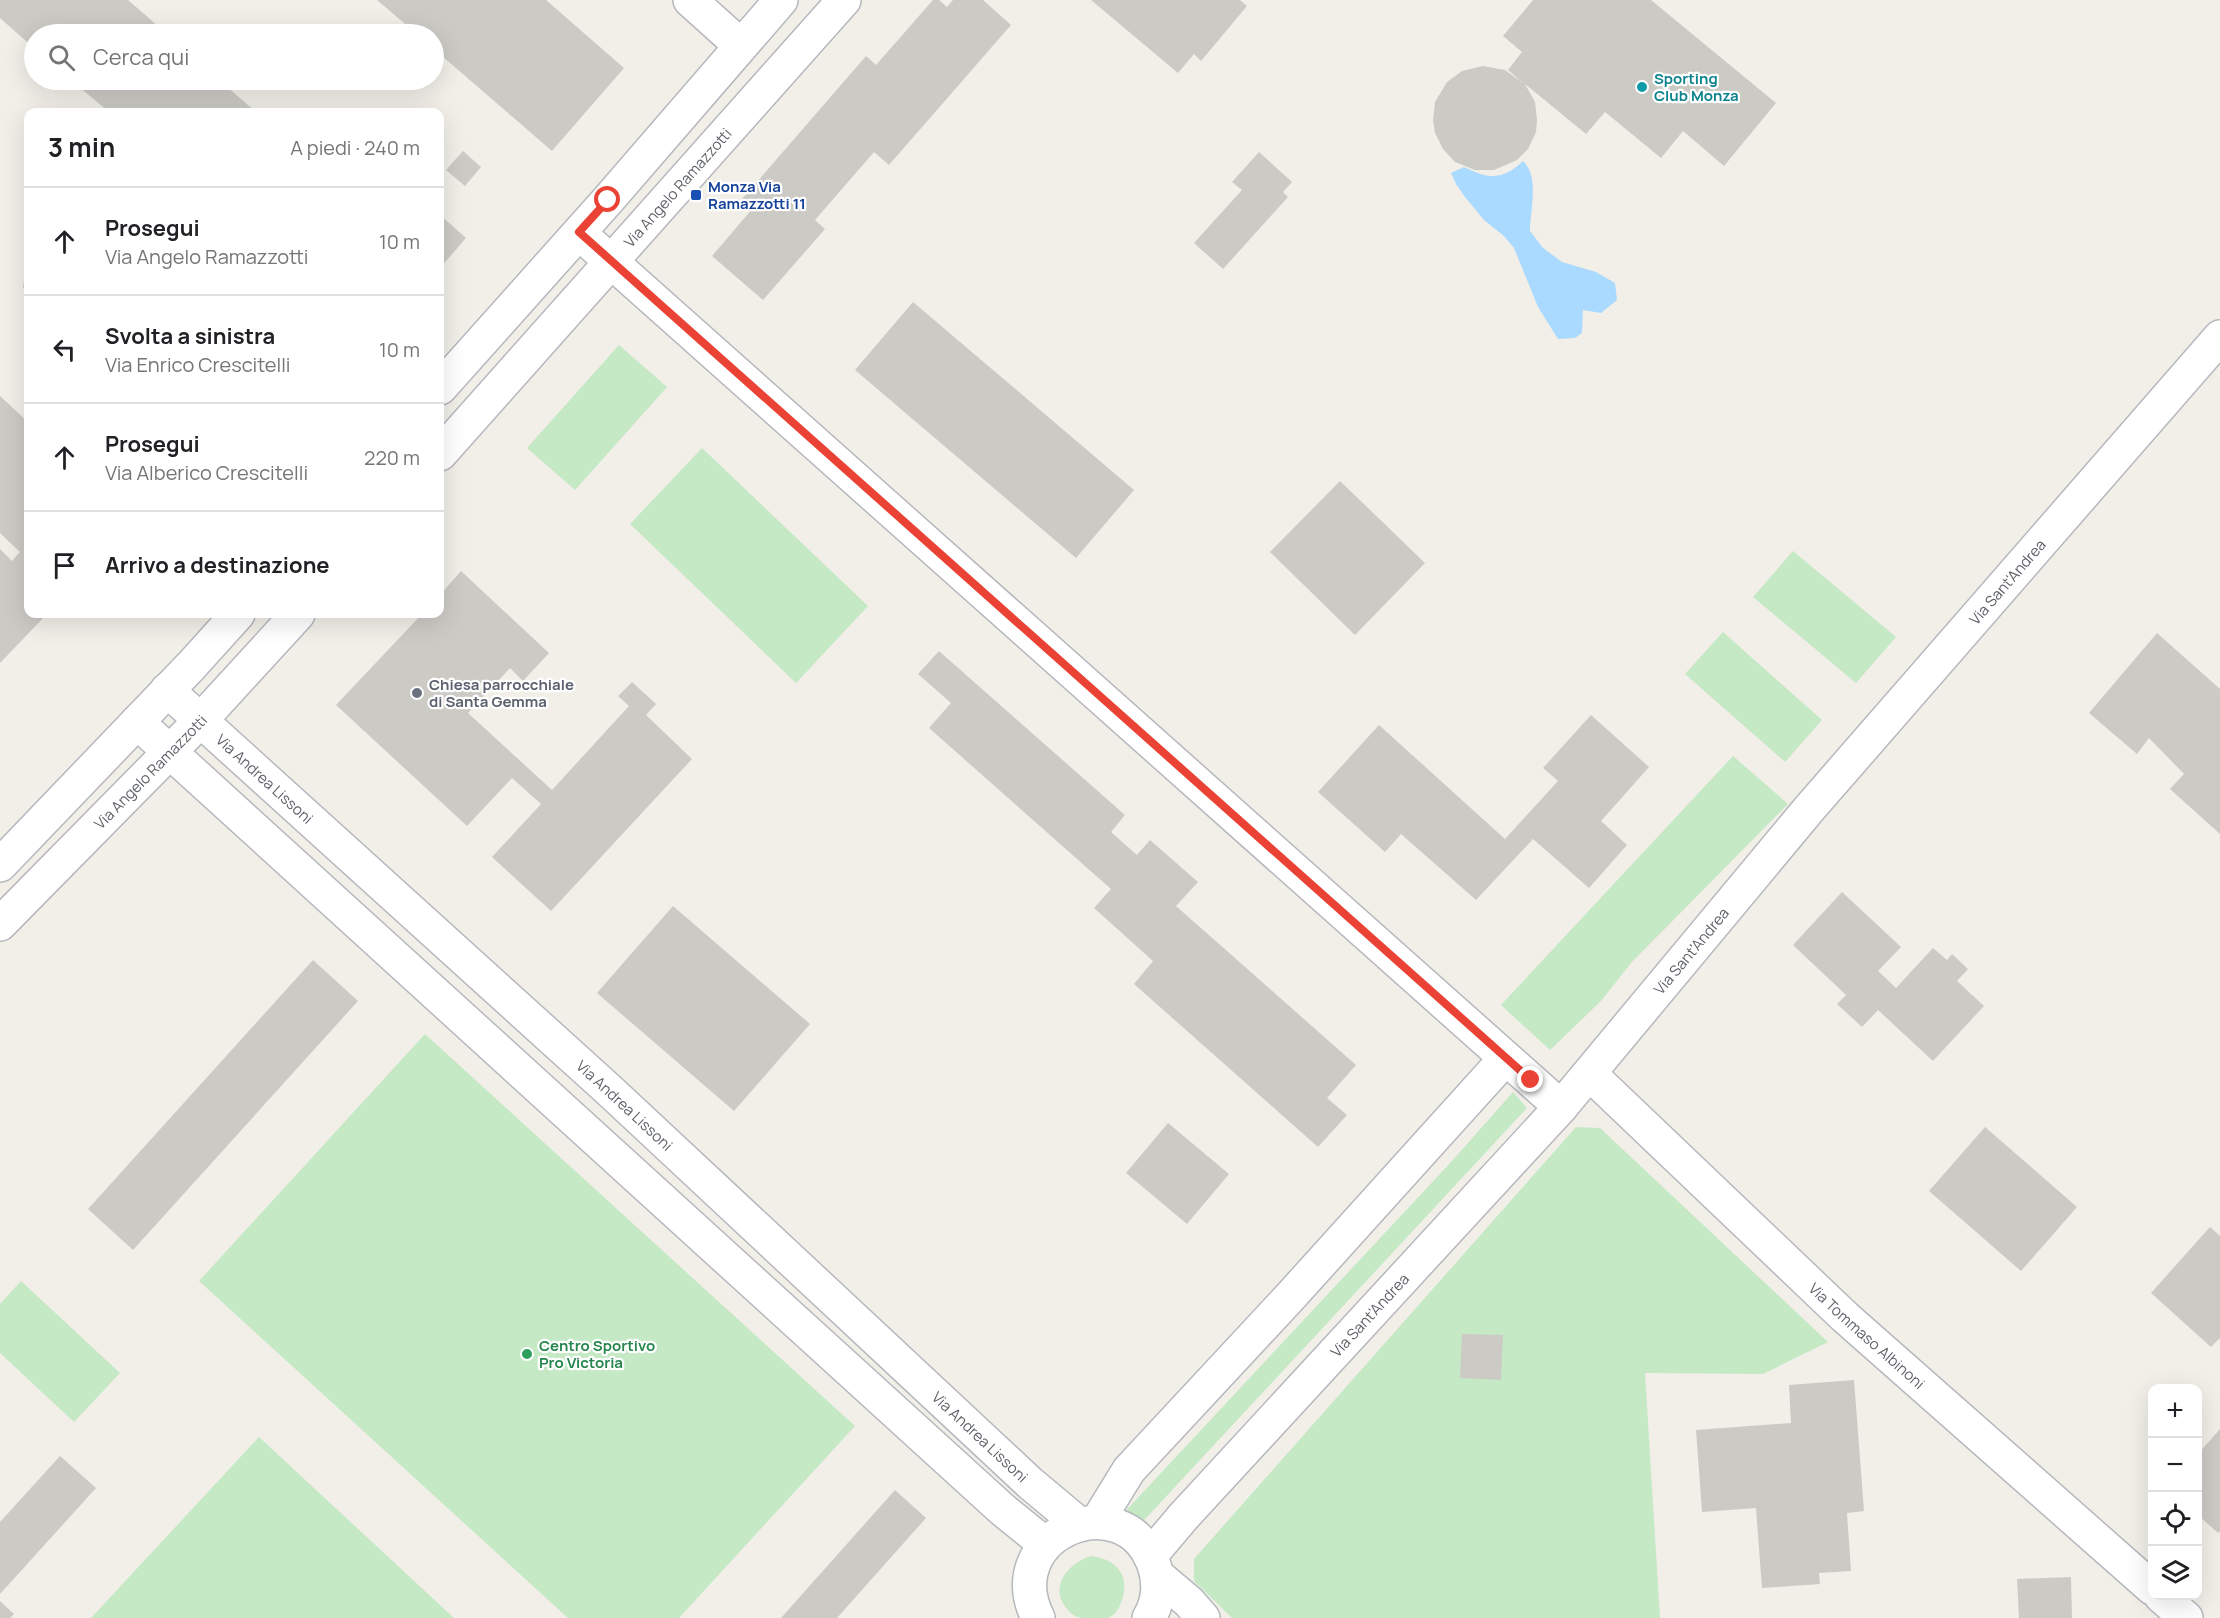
<!DOCTYPE html>
<html lang="it">
<meta charset="utf-8">
<style>
:root{--surface:#fff;--page:#f2f2f2;--text:#202124;--muted:#757577;--line:#e0e0e0}
body{margin:0;font-family:Manrope,sans-serif;background:var(--page);color:var(--text)}
.controls{position:absolute;right:18px;bottom:18px;display:grid;overflow:hidden;border-radius:12px;box-shadow:0 6px 24px #0002}
.controls button{width:54px;height:54px;display:grid;place-items:center;padding:0;border:0;border-bottom:2px solid var(--line);background:var(--surface);color:var(--text);font:30px sans-serif}
.stop{position:absolute;width:18px;height:18px;margin:-14px;border:4px solid #ea4335;border-radius:50%;background:#fff}
.stop.end{background:#ea4335;border-color:#fff;box-shadow:0 2px 6px #0008}
.list{margin:0;padding:0;list-style:none}
h2{display:flex;justify-content:space-between;align-items:center;height:78px;margin:0;padding:0 24px;font-size:26px}
h2 small{font-size:20px;font-weight:400;color:var(--muted)}
.list li{display:grid;grid-template-columns:39px 1fr auto;gap:18px;align-items:center;box-sizing:border-box;height:108px;padding:0 24px;border-top:2px solid var(--line)}
.list b{display:block;font-size:22px;white-space:nowrap}
.list p{margin:0;font-size:20px;white-space:nowrap;color:var(--muted)}
.list em{font-size:20px;font-style:normal;color:var(--muted)}
.icon{flex:none;width:33px;height:33px;fill:none;stroke:currentColor;stroke-width:2;stroke-linecap:round;stroke-linejoin:round}
.map{position:relative;flex:none;width:2220px;height:1618px;overflow:hidden}
.search{position:absolute;background:var(--surface);box-shadow:0 6px 24px #0002;left:24px;top:24px;width:420px;height:66px;display:flex;align-items:center;gap:15px;box-sizing:border-box;padding:0 21px;border-radius:33px;color:var(--muted);font-size:22px}
.panel{position:absolute;background:var(--surface);box-shadow:0 6px 24px #0002;left:24px;top:108px;width:420px;height:510px;border-radius:12px}
.map>svg:first-child{display:block}
.green{fill:#c5e8c5}
.water{fill:#aadaff}
.building{fill:#cccac5}
.lines{fill:none;stroke-linecap:round;stroke-linejoin:round}
.minor-casing{stroke:#b5b8bc;stroke-width:36}
.tertiary-casing{stroke:#b5b8bc;stroke-width:36}
.minor{stroke:#fff;stroke-width:33}
.tertiary{stroke:#fff;stroke-width:33}
.route{stroke:#ea4335;stroke-width:8}
.culture-dot{fill:#0f9aa8;stroke:#fff;stroke-width:2}
.transit-dot{fill:#1a4fb4;stroke:#fff;stroke-width:2}
.worship-dot{fill:#6b7280;stroke:#fff;stroke-width:2}
.leisure-dot{fill:#2e9e5b;stroke:#fff;stroke-width:2}
.labels{text-anchor:middle;dominant-baseline:central;stroke-width:4.5;stroke-linejoin:round;paint-order:stroke}
.culture-label{font-size:15px;font-weight:bold;fill:#0d838f;stroke:#fff;text-anchor:start}
.transit-label{font-size:15px;font-weight:bold;fill:#164399;stroke:#fff;text-anchor:start}
.street-label{font-size:15px;fill:#5f6368;stroke:#fff}
.worship-label{font-size:15px;font-weight:bold;fill:#5b616d;stroke:#fff;text-anchor:start}
.leisure-label{font-size:15px;font-weight:bold;fill:#27864d;stroke:#fff;text-anchor:start}
</style>
<div class="map">
<svg width="2220" height="1618" viewBox="0 0 2220 1618">
<rect width="100%" height="100%" fill="#f1efe8"/>
<g class="green">
<polygon points="619,345 667,387 575,490 527,448"/>
<polygon points="702,448 868,606 796,683 630,524"/>
<polygon points="1793,551 1896,637 1856,683 1753,597"/>
<polygon points="1723,632 1822,720 1785,762 1685,674"/>
<polygon points="1733,756 1788,804 1631,963 1601,1001 1550,1050 1501,1005"/>
<polygon points="425,1034 855,1426 679,1618 568,1618 199,1281"/>
<polygon points="1513,1092 1527,1108 1135,1530 1119,1518 1452,1161"/>
<polygon points="1576,1127 1600,1128 1828,1342 1763,1374 1645,1373 1660,1618 1232,1618 1194,1581 1194,1559"/>
<polygon points="21,1281 120,1373 74,1422 0,1353 0,1304"/>
<polygon points="259,1437 454,1618 91,1618"/>
<path d="M1091,1556C1119,1559 1132,1579 1120,1605C1118,1610 1114,1616 1108,1618C1103,1618 1095,1618 1089,1618C1081,1618 1075,1618 1069,1611C1047,1589 1067,1563 1091,1556Z"/>
</g>
<path class="water" d="M1523,161C1540,177 1530,210 1530,231L1543,248L1562,262L1596,272L1615,283L1617,300L1601,313L1583,310L1582,333L1575,338L1558,339L1538,307L1514,248L1504,236L1484,220L1465,197L1456,184L1451,173L1464,167C1488,179 1502,181 1523,161Z"/>
<g class="building">
<polygon points="0,0 128,0 167,34 34,34 34,48 0,18"/>
<polygon points="377,0 546,0 624,68 552,151 434,49 434,34 417,34"/>
<polygon points="933,0 939,0 947,7 953,0 983,0 1011,25 889,165 874,152 815,220 825,229 763,300 712,256 753,208 742,199 866,56 876,65"/>
<polygon points="1091,0 1240,0 1247,6 1201,61 1194,54 1178,73"/>
<polygon points="1533,0 1651,0 1776,103 1724,166 1683,131 1661,158 1605,112 1586,134 1525,84 1535,102 1537,120 1536,132 1528,149 1517,160 1494,170 1475,170 1455,162 1443,149 1435,133 1433,120 1435,102 1447,82 1462,71 1483,66 1505,70 1523,83 1508,70 1522,52 1503,36"/>
<polygon points="71,80 219,80 256,112 109,112"/>
<polygon points="463,151 481,167 465,186 446,170"/>
<polygon points="1259,152 1292,182 1283,192 1288,197 1223,269 1194,243 1242,190 1232,182"/>
<polygon points="440,215 466,238 440,268"/>
<polygon points="27,264 28,264 28,298 23,287"/>
<polygon points="913,302 1134,490 1076,558 855,370"/>
<polygon points="0,396 28,422 28,614 47,614 0,663 0,549 12,561 20,552 0,533"/>
<polygon points="1340,481 1425,563 1355,635 1270,552"/>
<polygon points="461,571 549,653 523,681 510,668 468,713 552,790 629,706 618,696 632,682 656,704 646,715 692,759 551,911 492,857 541,804 512,778 467,826 336,705 422,614 440,614 440,595"/>
<polygon points="2157,633 2220,689 2220,834 2170,789 2184,774 2149,738 2137,754 2089,713"/>
<polygon points="939,651 1125,815 1111,832 1137,855 1150,840 1198,882 1176,906 1356,1065 1327,1098 1347,1115 1318,1147 1134,984 1153,961 1094,908 1111,889 929,728 951,703 918,674"/>
<polygon points="1591,715 1649,767 1601,821 1627,845 1589,888 1533,839 1476,900 1401,834 1385,852 1318,792 1379,725 1505,839 1558,781 1543,768"/>
<polygon points="1842,892 1901,947 1878,971 1896,988 1933,948 1947,960 1952,954 1968,969 1957,981 1984,1006 1933,1061 1878,1010 1862,1027 1837,1004 1846,995 1793,945"/>
<polygon points="673,906 810,1024 734,1111 597,993"/>
<polygon points="313,960 358,1001 133,1250 88,1209"/>
<polygon points="1168,1123 1229,1174 1187,1224 1126,1173"/>
<polygon points="1985,1127 2077,1207 2021,1271 1929,1191"/>
<polygon points="2210,1227 2220,1236 2220,1338 2211,1347 2151,1293"/>
<polygon points="1462,1334 1503,1335 1501,1380 1460,1378"/>
<polygon points="1854,1380 1864,1511 1847,1513 1851,1571 1819,1573 1820,1584 1762,1588 1756,1508 1702,1512 1696,1430 1791,1423 1789,1385"/>
<polygon points="2220,1429 2220,1531 2218,1533 2198,1515 2198,1507 2201,1503 2198,1500 2198,1454"/>
<polygon points="60,1456 96,1488 0,1594 0,1522"/>
<polygon points="895,1490 926,1518 837,1618 781,1618"/>
<polygon points="2071,1577 2072,1618 2019,1618 2017,1579"/>
<polygon points="0,1601 14,1614 10,1618 0,1618"/>
</g>
<g class="lines">
<g class="minor-casing">
<g id="minor">
<polyline points="690,0 740,45"/>
<polyline points="579,233 1561,1107"/>
<path id="s1" d="M167,690L610,1091L1030,1483L1079,1524"/>
<polyline points="137,722 1003,1510 1045,1544"/>
<path id="s2" d="M1590,1074L1845,1317L2152,1588"/>
<polyline points="1097,1522 1129,1470 1290,1297 1505,1059"/>
<path id="s3" d="M1150,1556L1183,1517L1561,1107L1809,809L2220,337"/>
<polyline points="1157,1575 1189,1602 1203,1618"/>
<polyline points="2161,1596 2186,1618"/>
<path d="M1038,1618C996,1534 1124,1481 1154,1565C1160,1582 1159,1602 1149,1618"/>
</g>
</g>
<g class="tertiary-casing">
<g id="tertiary">
<polyline points="440,388 608,200 781,0"/>
<path id="s4" d="M440,454L844,0"/>
<polyline points="0,865 191,666 238,614"/>
<path id="s5" d="M0,924L200,721L298,614"/>
</g>
</g>
<use href="#minor" class="minor"/>
<use href="#tertiary" class="tertiary"/>
</g>
<g class="lines">
<polyline class="route" points="608,200 579,232 1531,1080"/>
</g>
<circle class="culture-dot" cx="1642" cy="87" r="6"/>
<rect class="transit-dot" x="690" y="189" width="12" height="12" rx="3"/>
<circle class="worship-dot" cx="417" cy="693" r="6"/>
<circle class="leisure-dot" cx="527" cy="1354" r="6"/>
<g class="labels">
<g class="culture-label">
<text x="1654" y="78">Sporting<tspan x="1654" dy="17">Club Monza</tspan></text>
</g>
<g class="transit-label">
<text x="708" y="186">Monza Via<tspan x="708" dy="17">Ramazzotti 11</tspan></text>
</g>
<g class="street-label">
<text stroke="none"><textPath href="#s4" startOffset="357">Via Angelo Ramazzotti</textPath></text>
<text stroke="none"><textPath href="#s3" startOffset="1298">Via Sant'Andrea</textPath></text>
<text stroke="none"><textPath href="#s5" startOffset="214">Via Angelo Ramazzotti</textPath></text>
<text stroke="none"><textPath href="#s1" startOffset="132">Via Andrea Lissoni</textPath></text>
<text stroke="none"><textPath href="#s3" startOffset="812">Via Sant'Andrea</textPath></text>
<text stroke="none"><textPath href="#s1" startOffset="618">Via Andrea Lissoni</textPath></text>
<text stroke="none"><textPath href="#s3" startOffset="326">Via Sant'Andrea</textPath></text>
<text stroke="none"><textPath href="#s2" startOffset="381">Via Tommaso Albinoni</textPath></text>
<text stroke="none"><textPath href="#s1" startOffset="1104">Via Andrea Lissoni</textPath></text>
</g>
<g class="worship-label">
<text x="429" y="684">Chiesa parrocchiale<tspan x="429" dy="17">di Santa Gemma</tspan></text>
</g>
<g class="leisure-label">
<text x="539" y="1345">Centro Sportivo<tspan x="539" dy="17">Pro Victoria</tspan></text>
</g>
</g>
</svg>
<div class="controls">
<button>+</button>
<button>−</button>
<button><svg class="icon" aria-label="locate" viewBox="0 0 24 24"><circle cx="12" cy="12" r="6"/><path d="M12 2v4M12 18v4M2 12h4M18 12h4"/></svg></button>
<button><svg class="icon" aria-label="layers" viewBox="0 0 24 24"><path d="M12 4l9 5-9 5-9-5zM3 14l9 5 9-5"/></svg></button>
</div>
<div class="stop" style="left:608px;top:200px"></div>
<div class="stop end" style="left:1531px;top:1080px"></div>
<div class="search"><svg class="icon" aria-label="search" viewBox="0 0 24 24"><circle cx="10" cy="10" r="6"/><path d="M15 15l6 6"/></svg>Cerca qui</div>
<section class="panel">
<h2>3 min<small>A piedi · 240 m</small></h2>
<ul class="list">
<li><svg class="icon" aria-label="ahead" viewBox="0 0 24 24"><path d="M12 20V5M6 11l6-6 6 6"/></svg><div><b>Prosegui</b><p>Via Angelo Ramazzotti</p></div><em>10 m</em></li>
<li><svg class="icon" aria-label="left" viewBox="0 0 24 24"><path d="M17 20v-9H6M10 6l-5 5 5 5"/></svg><div><b>Svolta a sinistra</b><p>Via Enrico Crescitelli</p></div><em>10 m</em></li>
<li><svg class="icon" aria-label="ahead" viewBox="0 0 24 24"><path d="M12 20V5M6 11l6-6 6 6"/></svg><div><b>Prosegui</b><p>Via Alberico Crescitelli</p></div><em>220 m</em></li>
<li><svg class="icon" aria-label="arrive" viewBox="0 0 24 24"><path d="M6 21V4h12l-3 4 3 4H6"/></svg><div><b>Arrivo a destinazione</b></div></li>
</ul>
</section>
</div>
